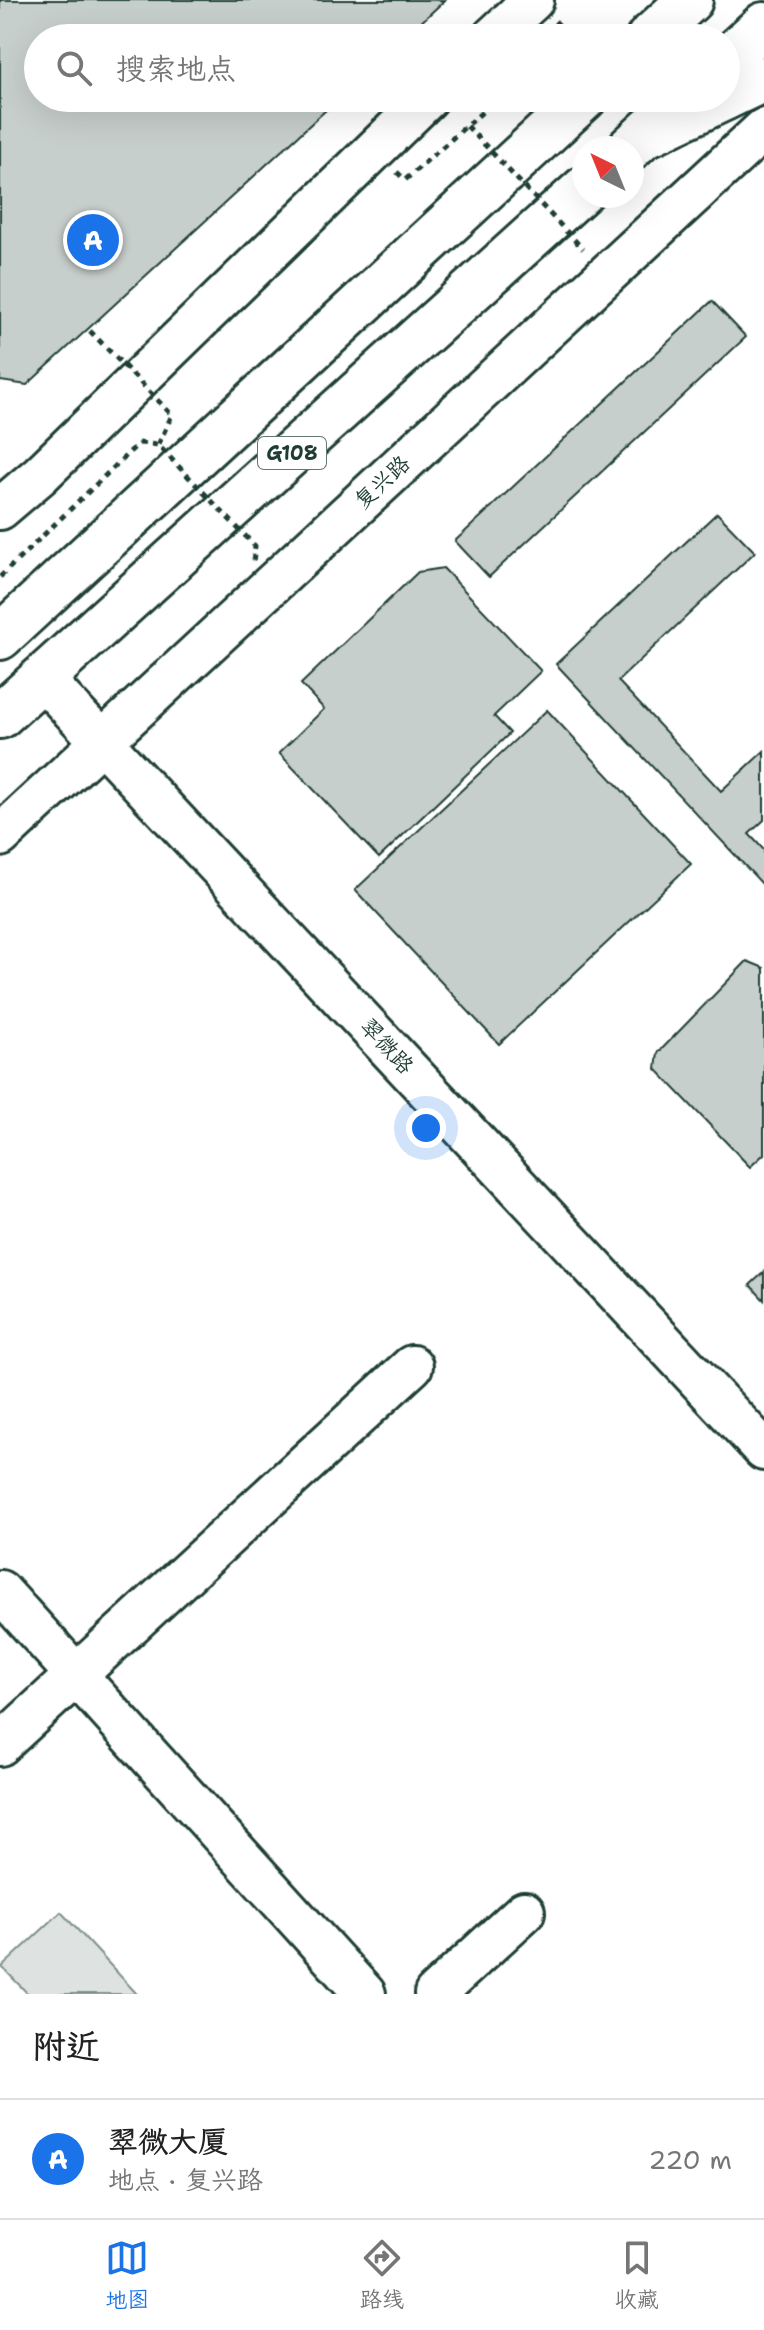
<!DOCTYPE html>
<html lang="zh">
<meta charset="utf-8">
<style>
:root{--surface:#fff;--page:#f6f6f6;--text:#222;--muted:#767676;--line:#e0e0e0;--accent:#1a73e8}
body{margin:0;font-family:"Shantell Sans","LXGW WenKai TC",sans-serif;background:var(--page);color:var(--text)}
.compass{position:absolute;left:572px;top:136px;width:72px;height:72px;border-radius:50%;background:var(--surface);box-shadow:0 8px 32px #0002;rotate:317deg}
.you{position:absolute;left:426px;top:1128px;width:28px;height:28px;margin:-20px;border:6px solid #fff;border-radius:50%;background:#1a73e8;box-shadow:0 0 0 12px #1a73e833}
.badge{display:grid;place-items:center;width:52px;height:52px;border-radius:50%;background:var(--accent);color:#fff;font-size:26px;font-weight:700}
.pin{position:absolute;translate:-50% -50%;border:4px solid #fff;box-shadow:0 2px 8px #0006}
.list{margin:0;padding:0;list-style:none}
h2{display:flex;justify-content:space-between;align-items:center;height:104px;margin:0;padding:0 32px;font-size:34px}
h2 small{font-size:26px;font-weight:400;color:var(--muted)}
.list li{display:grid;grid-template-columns:52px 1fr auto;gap:24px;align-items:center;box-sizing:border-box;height:120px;padding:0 32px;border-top:2px solid var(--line)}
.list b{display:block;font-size:30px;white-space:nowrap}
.list p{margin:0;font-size:26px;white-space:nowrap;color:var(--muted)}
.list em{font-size:26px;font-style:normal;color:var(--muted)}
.icon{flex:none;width:44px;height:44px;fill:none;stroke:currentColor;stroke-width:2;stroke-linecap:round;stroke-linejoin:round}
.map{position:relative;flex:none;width:764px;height:1994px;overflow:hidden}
.search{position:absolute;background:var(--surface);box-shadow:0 8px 32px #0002;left:24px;right:24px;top:24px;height:88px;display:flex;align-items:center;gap:20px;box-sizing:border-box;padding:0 28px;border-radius:44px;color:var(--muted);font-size:30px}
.sheet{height:224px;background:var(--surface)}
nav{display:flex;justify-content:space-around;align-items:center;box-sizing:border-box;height:112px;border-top:2px solid var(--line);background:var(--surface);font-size:22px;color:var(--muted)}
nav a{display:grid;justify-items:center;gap:4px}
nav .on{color:var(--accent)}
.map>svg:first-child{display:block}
.green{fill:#dee3e2;stroke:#7e908b;stroke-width:2}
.building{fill:#c7cfcc;stroke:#1f3d34;stroke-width:2}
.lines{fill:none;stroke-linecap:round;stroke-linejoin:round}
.minor-casing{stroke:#1f3d34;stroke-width:46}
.major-casing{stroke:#1f3d34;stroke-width:50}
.highway-casing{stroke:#1f3d34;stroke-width:50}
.path{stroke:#1f3d34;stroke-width:5;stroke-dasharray:6 6;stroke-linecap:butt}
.minor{stroke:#fff;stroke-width:40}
.major{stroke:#fff;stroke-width:44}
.highway{stroke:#fff;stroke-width:44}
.path-bridge{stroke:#1f3d34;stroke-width:5;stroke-dasharray:6 6;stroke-linecap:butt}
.labels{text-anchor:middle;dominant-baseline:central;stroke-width:6;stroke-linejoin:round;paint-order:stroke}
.shield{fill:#fff;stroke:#627771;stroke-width:2}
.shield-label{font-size:20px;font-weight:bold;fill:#1f3d34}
.street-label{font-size:22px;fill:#1f3d34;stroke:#fff}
</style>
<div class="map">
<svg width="764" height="1994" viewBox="0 0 764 1994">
<rect width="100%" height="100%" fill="#fff"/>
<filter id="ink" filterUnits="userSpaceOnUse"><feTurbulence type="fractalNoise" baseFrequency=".0125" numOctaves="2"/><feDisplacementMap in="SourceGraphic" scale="16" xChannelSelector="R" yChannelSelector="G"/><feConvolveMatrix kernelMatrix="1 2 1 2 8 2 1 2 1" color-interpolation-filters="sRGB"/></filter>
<g filter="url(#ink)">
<polygon class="green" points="61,1912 137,1994 28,1994 2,1967"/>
<g class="building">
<polygon points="0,0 445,0 404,38 38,38 38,98 339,98 27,385 0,381"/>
<polygon points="712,301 746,337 489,577 455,541"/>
<polygon points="717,513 755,552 618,681 721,791 764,751 764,820 749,834 764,850 764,886 556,664"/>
<polygon points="443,568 541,671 494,716 510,733 379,858 279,753 324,709 301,684 418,572"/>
<polygon points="547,710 691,864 499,1044 355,890"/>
<polygon points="747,961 764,968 764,1154 750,1167 656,1069 658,1053"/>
<polygon points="764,1272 764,1300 750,1285"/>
</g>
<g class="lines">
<g class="minor-casing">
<g id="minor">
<polyline points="492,38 533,0"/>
<polyline points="0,509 40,475 428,98"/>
<polyline points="42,678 764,1450"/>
<polyline points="0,836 764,129"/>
<polyline points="0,1591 365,1994"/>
<polyline points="0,1745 412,1366"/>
<polyline points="435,1994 524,1912"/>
</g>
</g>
<g class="major-casing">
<g id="major">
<polyline points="726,97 764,79"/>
<polyline points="650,133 724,98"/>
</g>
</g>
<g class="highway-casing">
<g id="highway">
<polyline points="649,38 690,0"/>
<polyline points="726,60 764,25"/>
<polyline points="630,148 684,98"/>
<polyline points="0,637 584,98"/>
<polyline points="0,716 584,189"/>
</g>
</g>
<g class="path">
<polyline points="555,21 567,34 563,38"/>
<polyline points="397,172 405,180 498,98"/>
<polyline points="0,577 139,443"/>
</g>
<use href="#minor" class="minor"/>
<use href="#major" class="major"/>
<use href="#highway" class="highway"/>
<g class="path-bridge">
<polyline points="467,126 583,249"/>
<polyline points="90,331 172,415 158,445"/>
<polyline points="139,443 158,445 255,546 253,562"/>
</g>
</g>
</g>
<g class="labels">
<rect class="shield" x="258" y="437" width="68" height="32" rx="6"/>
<g class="shield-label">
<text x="292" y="453">G108</text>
</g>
<g class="street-label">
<text transform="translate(382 482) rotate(-43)">复兴路</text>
<text transform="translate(387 1046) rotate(47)">翠微路</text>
</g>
</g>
</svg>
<svg class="compass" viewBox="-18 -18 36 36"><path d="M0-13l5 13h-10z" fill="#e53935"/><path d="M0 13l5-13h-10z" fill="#767676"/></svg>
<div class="you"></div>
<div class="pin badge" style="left:93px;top:240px">A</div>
<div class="search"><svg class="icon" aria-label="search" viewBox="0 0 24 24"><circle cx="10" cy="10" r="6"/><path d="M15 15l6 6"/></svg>搜索地点</div>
</div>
<section class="sheet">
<h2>附近<small></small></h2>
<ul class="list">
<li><span class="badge">A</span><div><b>翠微大厦</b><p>地点 · 复兴路</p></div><em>220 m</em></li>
</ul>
</section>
<nav>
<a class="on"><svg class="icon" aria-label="map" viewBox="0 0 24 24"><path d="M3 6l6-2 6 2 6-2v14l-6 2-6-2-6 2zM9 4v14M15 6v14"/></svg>地图</a>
<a><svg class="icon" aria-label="directions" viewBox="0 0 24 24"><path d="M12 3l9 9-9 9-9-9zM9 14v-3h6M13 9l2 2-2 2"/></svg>路线</a>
<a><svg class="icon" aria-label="saved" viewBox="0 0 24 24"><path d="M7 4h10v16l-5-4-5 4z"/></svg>收藏</a>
</nav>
